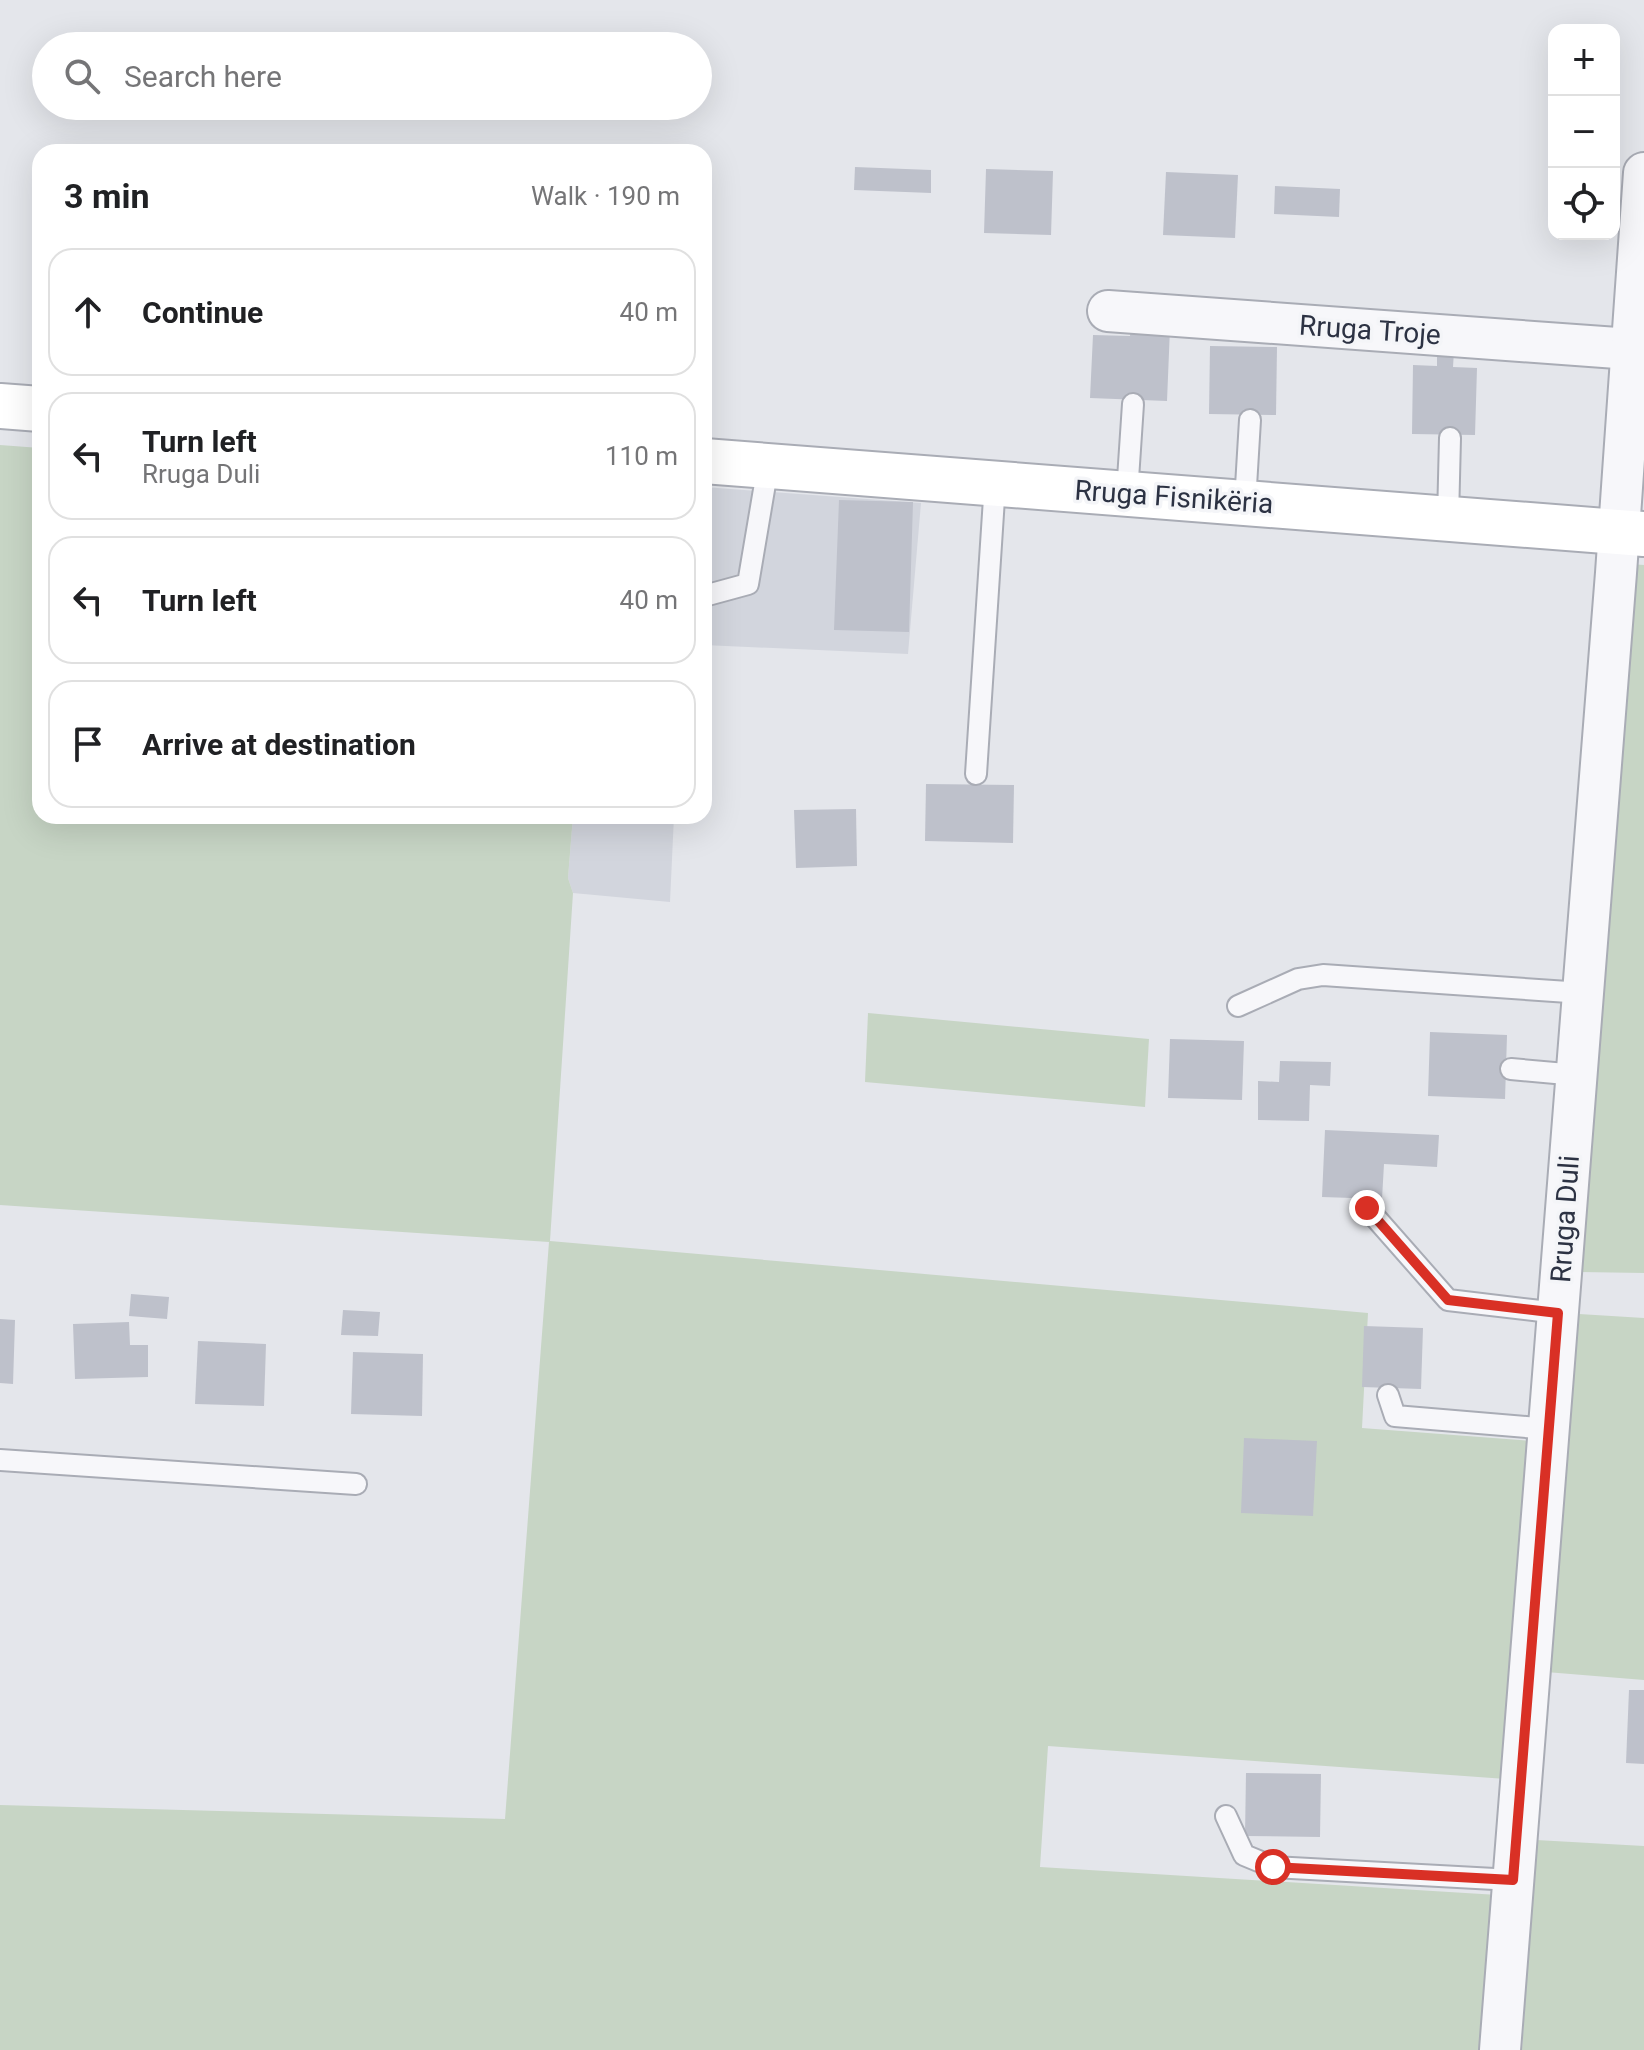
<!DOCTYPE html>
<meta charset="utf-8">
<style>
:root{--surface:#fff;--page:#f6f6f6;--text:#202124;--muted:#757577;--line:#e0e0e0}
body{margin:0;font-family:Roboto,sans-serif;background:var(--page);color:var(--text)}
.controls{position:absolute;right:24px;top:24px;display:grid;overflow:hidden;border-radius:16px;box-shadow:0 8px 32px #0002}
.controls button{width:72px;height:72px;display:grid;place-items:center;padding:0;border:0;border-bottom:2px solid var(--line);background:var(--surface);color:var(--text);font:40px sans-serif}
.stop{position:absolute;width:24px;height:24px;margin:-18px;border:6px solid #d93025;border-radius:50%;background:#fff}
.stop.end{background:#d93025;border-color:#fff;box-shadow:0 2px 8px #0008}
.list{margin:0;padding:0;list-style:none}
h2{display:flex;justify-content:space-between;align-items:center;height:104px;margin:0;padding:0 32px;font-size:34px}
h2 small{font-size:26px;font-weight:400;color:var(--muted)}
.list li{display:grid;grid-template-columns:52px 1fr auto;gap:24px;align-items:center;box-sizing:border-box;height:128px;margin:0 16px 16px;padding:0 16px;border:2px solid var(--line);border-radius:24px}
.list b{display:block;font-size:30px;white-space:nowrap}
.list p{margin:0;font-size:26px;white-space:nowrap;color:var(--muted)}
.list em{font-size:26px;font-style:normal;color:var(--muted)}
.icon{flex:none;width:44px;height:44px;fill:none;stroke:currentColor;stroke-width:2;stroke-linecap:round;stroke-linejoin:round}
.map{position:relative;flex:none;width:1644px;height:2050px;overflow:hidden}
.search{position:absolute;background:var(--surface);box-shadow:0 8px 32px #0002;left:32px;top:32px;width:680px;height:88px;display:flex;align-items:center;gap:20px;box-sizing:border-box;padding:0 28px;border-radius:44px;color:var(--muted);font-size:30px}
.panel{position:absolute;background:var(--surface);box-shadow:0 8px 32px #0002;left:32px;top:144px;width:680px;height:680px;border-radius:24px}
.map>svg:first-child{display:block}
.built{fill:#d2d5dd}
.green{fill:#c7d5c5}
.building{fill:#bec1cb}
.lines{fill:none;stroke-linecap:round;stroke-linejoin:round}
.lane-casing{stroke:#a9acb5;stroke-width:24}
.street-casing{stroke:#a9acb5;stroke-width:44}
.secondary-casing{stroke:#a9acb5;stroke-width:48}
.lane{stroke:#f7f7fa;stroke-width:20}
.street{stroke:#f7f7fa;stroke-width:40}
.secondary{stroke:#fff;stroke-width:44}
.route{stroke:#d93025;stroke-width:10}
.labels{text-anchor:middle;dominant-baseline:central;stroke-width:7;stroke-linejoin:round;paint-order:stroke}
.street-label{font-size:28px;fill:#2c3243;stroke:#f4f5f8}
</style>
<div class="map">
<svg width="1644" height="2050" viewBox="0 0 1644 2050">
<rect width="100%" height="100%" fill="#e4e6eb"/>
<g class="built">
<polygon points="704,487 921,503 908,654 704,645"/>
<polygon points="573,816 674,816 670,902 573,893 568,878"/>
</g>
<g class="green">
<polygon points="0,445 40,448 40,816 573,816 568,878 573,893 550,1241 1368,1313 1362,1428 1532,1441 1506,1779 1048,1746 1040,1867 1498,1895 1487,2050 0,2050 0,1805 505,1819 549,1242 0,1205"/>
<polygon points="1630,564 1644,565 1644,1273 1580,1272"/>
<polygon points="868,1013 1149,1039 1145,1107 865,1082"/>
<polygon points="1579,1314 1644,1318 1644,1680 1546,1672"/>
<polygon points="1536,1840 1644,1846 1644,2050 1522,2050"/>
</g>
<g class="building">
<polygon points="855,167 931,170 931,193 854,190"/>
<polygon points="986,169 1053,171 1051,235 984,233"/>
<polygon points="1166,172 1238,175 1235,238 1163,235"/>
<polygon points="1275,186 1340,189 1339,217 1274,214"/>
<polygon points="1131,327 1170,328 1167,401 1090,398 1093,335 1130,336"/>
<polygon points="1210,346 1277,347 1276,415 1209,414"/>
<polygon points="1437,351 1454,351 1453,367 1477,368 1475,435 1412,434 1413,365 1437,366"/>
<polygon points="839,500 913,502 909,632 834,630"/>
<polygon points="926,784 1014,785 1013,843 925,841"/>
<polygon points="856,809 857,866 796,868 794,810"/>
<polygon points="1430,1032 1507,1035 1505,1099 1428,1096"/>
<polygon points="1170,1039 1244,1041 1242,1100 1168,1098"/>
<polygon points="1280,1061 1331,1062 1330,1086 1310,1085 1309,1121 1258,1120 1258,1081 1279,1082"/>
<polygon points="1325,1130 1439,1135 1437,1167 1384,1164 1382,1199 1322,1197"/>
<polygon points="131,1294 169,1297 167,1319 129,1316"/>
<polygon points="343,1310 380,1312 378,1336 341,1335"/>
<polygon points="0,1319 15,1320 13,1384 0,1383"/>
<polygon points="129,1322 130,1345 148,1345 148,1377 75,1379 73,1324"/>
<polygon points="1364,1326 1423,1328 1421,1389 1362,1387"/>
<polygon points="198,1341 266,1344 264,1406 195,1404"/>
<polygon points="353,1352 423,1354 422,1416 351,1414"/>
<polygon points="1244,1438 1317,1441 1313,1516 1241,1513"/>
<polygon points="1629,1690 1644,1690 1644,1764 1626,1763"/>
<polygon points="1246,1773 1321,1774 1320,1837 1245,1836"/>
</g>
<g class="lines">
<g class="lane-casing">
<g id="lane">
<polyline points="1127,494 1133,404"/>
<polyline points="1245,503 1250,420"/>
<polyline points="1448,519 1450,438"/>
<polyline points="704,596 748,584 768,466"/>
<polyline points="976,774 995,483"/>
<polyline points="1238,1006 1298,979 1323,975 1583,993"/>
<polyline points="1511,1069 1577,1075"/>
<polyline points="1367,1208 1448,1300 1558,1313"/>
<polyline points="1388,1395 1395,1416 1549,1429"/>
<polyline points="0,1460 356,1484"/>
<polyline points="1226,1816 1244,1855 1273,1867 1513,1880"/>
</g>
</g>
<g class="street-casing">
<g id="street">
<polyline points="1108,311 1631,349"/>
<polyline points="1500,2050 1616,573 1644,173"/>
</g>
</g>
<g class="secondary-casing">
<g id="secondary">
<polyline points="0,406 40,409"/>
<polyline points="704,461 1644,534"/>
</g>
</g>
<use href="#lane" class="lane"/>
<use href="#street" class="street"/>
<use href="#secondary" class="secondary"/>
</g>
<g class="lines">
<polyline class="route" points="1273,1867 1513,1880 1558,1313 1448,1300 1367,1208"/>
</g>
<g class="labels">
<g class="street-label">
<text transform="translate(1370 330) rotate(4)">Rruga Troje</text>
<text transform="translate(1174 497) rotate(4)">Rruga Fisnikëria</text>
<text transform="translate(1565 1219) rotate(-86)">Rruga Duli</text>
</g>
</g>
</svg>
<div class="controls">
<button>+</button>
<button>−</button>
<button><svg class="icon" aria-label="locate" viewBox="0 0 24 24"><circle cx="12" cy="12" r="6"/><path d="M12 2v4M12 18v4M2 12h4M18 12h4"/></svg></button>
</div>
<div class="stop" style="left:1273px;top:1867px"></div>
<div class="stop end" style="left:1367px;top:1208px"></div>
<div class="search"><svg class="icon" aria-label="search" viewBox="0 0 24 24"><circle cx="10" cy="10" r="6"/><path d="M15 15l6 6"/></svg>Search here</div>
<section class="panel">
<h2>3 min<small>Walk · 190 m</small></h2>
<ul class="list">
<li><svg class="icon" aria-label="ahead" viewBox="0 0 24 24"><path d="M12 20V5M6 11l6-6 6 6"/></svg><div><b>Continue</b></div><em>40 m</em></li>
<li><svg class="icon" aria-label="left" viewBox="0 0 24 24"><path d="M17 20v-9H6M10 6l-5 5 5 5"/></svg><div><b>Turn left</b><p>Rruga Duli</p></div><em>110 m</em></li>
<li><svg class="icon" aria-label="left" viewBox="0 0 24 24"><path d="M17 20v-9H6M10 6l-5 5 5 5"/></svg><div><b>Turn left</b></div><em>40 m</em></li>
<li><svg class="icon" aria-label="arrive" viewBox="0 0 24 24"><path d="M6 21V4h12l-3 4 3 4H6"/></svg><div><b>Arrive at destination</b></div></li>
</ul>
</section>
</div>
